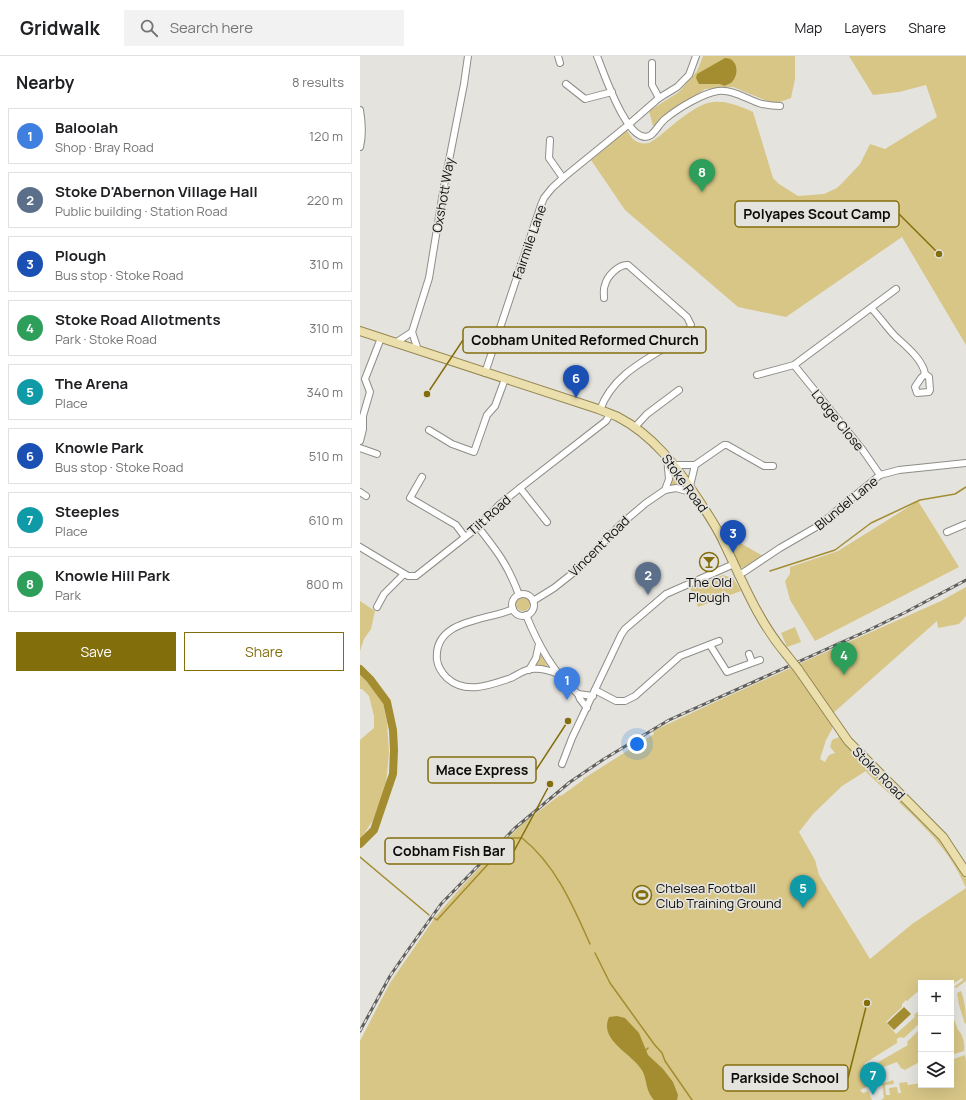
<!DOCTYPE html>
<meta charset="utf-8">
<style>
:root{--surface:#fff;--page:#f2f2f2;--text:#202124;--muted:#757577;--line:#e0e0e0;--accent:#836e0c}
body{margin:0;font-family:Manrope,sans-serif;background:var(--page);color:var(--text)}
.controls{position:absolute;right:12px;bottom:12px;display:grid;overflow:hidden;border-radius:0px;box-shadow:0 4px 16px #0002}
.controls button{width:36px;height:36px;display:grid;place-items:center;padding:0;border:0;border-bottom:1px solid var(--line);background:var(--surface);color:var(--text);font:20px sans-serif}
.you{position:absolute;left:277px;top:688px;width:14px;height:14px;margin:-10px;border:3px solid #fff;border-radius:50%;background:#1a73e8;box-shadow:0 0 0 6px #1a73e833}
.badge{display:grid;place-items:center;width:26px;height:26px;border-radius:50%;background:var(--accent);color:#fff;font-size:13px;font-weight:700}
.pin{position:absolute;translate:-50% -33px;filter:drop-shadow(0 1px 2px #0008)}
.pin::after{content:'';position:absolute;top:21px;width:14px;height:12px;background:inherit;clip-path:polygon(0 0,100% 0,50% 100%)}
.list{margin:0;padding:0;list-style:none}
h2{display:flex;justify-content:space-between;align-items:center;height:52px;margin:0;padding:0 16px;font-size:17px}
h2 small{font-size:13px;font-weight:400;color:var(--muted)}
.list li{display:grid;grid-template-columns:26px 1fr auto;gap:12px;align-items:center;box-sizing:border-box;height:56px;margin:0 8px 8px;padding:0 8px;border:1px solid var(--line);border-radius:0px}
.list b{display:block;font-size:15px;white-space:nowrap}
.list p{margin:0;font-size:13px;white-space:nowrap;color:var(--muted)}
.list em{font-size:13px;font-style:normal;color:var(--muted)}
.actions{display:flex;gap:8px;padding:12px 16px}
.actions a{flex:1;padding:9px 0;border:1px solid var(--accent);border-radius:0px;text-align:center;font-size:14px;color:var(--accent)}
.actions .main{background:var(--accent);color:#fff}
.icon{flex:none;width:22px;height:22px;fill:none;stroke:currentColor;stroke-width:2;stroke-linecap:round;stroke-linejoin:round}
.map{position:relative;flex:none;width:606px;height:1044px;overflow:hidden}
header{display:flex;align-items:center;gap:24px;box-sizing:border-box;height:56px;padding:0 20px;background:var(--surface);border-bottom:1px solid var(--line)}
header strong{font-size:19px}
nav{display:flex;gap:22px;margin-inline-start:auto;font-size:14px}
.search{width:280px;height:36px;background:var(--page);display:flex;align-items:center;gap:10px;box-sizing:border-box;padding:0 14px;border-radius:0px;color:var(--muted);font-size:15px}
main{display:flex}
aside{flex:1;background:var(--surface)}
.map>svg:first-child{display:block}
.green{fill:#d7c686;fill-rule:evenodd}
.water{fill:#a38d30}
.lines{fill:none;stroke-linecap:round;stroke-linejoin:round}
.stream{stroke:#a38d30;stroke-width:1.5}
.river{stroke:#a38d30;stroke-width:8}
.minor-casing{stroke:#8e8d88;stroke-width:8}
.major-casing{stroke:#948752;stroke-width:10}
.minor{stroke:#fff;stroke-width:6}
.major{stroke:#ebdfae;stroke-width:8}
.rail-casing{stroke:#605f5c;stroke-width:3}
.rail{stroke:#e5e3de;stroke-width:1.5;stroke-dasharray:4.5;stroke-linecap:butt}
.major-bridge-casing{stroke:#948752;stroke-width:10;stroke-linecap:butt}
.major-bridge{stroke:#ebdfae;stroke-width:8}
.labels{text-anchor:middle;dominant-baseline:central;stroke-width:3.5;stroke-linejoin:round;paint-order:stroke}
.street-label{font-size:13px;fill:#0c0c0a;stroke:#e5e3de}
.poi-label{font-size:13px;fill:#0c0c0a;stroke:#e5e3de}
.leader{fill:none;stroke:#836e0c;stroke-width:1.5}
.callout-dot{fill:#836e0c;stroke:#e5e3de;stroke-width:1.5}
.callout{fill:#e5e3de;stroke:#836e0c;stroke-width:1.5}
.callout-label{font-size:14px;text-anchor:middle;font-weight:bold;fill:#0c0c0a}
</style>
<header>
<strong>Gridwalk</strong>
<div class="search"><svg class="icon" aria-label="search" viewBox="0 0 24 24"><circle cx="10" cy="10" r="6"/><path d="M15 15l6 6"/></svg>Search here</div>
<nav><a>Map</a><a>Layers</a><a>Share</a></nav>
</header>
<main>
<aside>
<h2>Nearby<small>8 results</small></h2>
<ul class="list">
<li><span class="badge" style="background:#3f7fe0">1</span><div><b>Baloolah</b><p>Shop · Bray Road</p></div><em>120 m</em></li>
<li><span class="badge" style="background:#5c6f8a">2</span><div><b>Stoke D'Abernon Village Hall</b><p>Public building · Station Road</p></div><em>220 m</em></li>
<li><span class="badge" style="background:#1a4fb4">3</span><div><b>Plough</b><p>Bus stop · Stoke Road</p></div><em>310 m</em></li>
<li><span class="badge" style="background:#2e9e5b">4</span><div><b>Stoke Road Allotments</b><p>Park · Stoke Road</p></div><em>310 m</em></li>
<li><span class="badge" style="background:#0f9aa8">5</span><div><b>The Arena</b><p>Place</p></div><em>340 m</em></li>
<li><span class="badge" style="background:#1a4fb4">6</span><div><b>Knowle Park</b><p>Bus stop · Stoke Road</p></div><em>510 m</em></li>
<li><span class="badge" style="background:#0f9aa8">7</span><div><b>Steeples</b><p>Place</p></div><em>610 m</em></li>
<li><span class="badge" style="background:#2e9e5b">8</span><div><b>Knowle Hill Park</b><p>Park</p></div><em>800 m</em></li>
</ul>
<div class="actions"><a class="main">Save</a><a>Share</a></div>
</aside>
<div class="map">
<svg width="606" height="1044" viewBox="0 0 606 1044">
<rect width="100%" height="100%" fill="#e5e3de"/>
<g class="green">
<polygon points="343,0 435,0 435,23 431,42 414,48 373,31 345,33 293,70 289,55 319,36 337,15"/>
<path d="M489,0H606V289L542,181L426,261L378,251L265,154L231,104L267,74C272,84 278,89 289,87C296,83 303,77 309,72C342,46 352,37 393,56L413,122L419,128L438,140L464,138L477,132L487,122L500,108L510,88L525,93L577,61L566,29L539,36L513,39Z"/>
<polygon points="310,408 329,434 308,431 312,420"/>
<polygon points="558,445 599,511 455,585 430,544 425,525 430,518 430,511 478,495"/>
<polygon points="373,483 405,501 385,513 379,510 368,485"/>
<polygon points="363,519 373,522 381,535 338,551 330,532"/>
<polygon points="606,531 606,560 599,568 578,572 577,565 472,658 439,608 581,545"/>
<circle cx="163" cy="548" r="7"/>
<polygon points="0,545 15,555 11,573 4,583 0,595"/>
<polygon points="435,571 441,586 427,591 421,577"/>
<polygon points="180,597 189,613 174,612"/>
<path d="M433,611L472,668V673L466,684L460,703L465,706L469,699L475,697L470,691L472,684L479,681L483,683L582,781L606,818V925L596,932L594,931L603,924L602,922L591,929V927H561V937L560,939L557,936L547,945L546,944L542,948V951L526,966L536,978L555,961L554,959L561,953V966L544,982L540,981L537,983V987L505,1007L504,1011L510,1022H519L521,1024L500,1034L503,1037L508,1035L512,1044H0V985L30,927L76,860L104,828L137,793L162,768L200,739L201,740L223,724V723L294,678L293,675L353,647ZM506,715L507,717C544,752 586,784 606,832L552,868L510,903L459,819L455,804L439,776L453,758L482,730Z"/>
<polygon points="0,617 23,646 27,666 29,696 26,729 13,764 2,781 0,782 0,684 14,672 14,660 9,640 2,633 0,633"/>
<path d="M601,935C605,945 606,956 606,967L605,968L599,949L597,937Z"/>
<path d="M591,955L598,974C603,978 605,989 604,995L591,999Z"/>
<polygon points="561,972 561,1005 545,1014 541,1012 537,1006 518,1013 514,1011 515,1008 548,989 547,986"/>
<polygon points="605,999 606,1005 606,1044 521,1044 524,1042 522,1028 533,1024 534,1028 525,1029 526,1039 530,1039 529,1032 537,1031 538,1037 541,1037 539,1027 547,1026 548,1029 561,1027 561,1029 591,1029 591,1004"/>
</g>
<g class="water">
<path d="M365,2C378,2 380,19 371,27C371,27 366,29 365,30L360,28H339L336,22L337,18Z"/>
<polygon points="544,951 551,958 534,974 527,967"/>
<path d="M257,960L265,962L279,977L288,999L303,1013L313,1026L318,1039L317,1044H294C286,1036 287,1025 283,1016C274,998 238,985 249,961Z"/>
</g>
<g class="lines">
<g class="stream">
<polyline points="410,515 475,494 511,467 560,444 595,438 606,431"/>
<polyline points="0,801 69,859"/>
<path d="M74,862L77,864L152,782H162C196,809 213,850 230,888"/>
<polyline points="235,897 250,927 294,988 302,997 305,1005 332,1044"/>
<polyline points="286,994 288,992"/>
</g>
<polyline class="river" points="0,613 10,623 27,646 33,674 34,694 33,718 14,774 0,788"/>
<g class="minor-casing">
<g id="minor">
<polyline points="198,0 200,7"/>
<path d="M237,0C243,14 269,94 291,79C296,75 300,67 305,63C317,53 343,37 358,35C373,33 388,44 402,48C407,49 414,50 420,50"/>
<polyline points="292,7 292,29 299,42"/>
<polyline points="206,28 225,43 252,36"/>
<path d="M0,54C2,66 3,79 0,91"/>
<polyline points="190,84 189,102 203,122"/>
<path d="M511,252C520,261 527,272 536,281C546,290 563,304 565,318L561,322L555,331L557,337L569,336L570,334L569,321L565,318"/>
<polyline points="35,287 52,276"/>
<polyline points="58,294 52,276 69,222 84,130 104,28 108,0"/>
<polyline points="434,309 502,393 520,419"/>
<polyline points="125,317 181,149 184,142 192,132 203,122 268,69 299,42 317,31 329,19 336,0"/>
<polyline points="397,319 434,309 536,233"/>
<path d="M240,354C253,317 290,302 321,282L327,278L331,269L327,261L268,209C259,208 247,220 245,229C243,233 244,238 244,242"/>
<polyline points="275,371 287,358 319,334"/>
<polyline points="69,374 92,388 114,396 127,359 135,350 145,323"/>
<polyline points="0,385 3,373 3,360 10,336 5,323 21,282"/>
<polyline points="0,392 17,398"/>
<polyline points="314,409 335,409 364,389 367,389 404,410 413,410"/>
<polyline points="62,421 50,442 96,469 105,481"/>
<polyline points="330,430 335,409"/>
<polyline points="160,432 187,466"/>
<polyline points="305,434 309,423 307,401"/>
<polyline points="0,436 6,440"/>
<path d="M118,471C137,495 148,509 159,539"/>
<polyline points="587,476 606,468"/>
<polyline points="0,491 48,520 56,520 118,471 140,448 160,432 246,365 250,358"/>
<polyline points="378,519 384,516 420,492 458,470 520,419 539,414 606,407"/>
<circle cx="163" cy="549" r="11"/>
<polyline points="173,545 194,532 218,513 260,469 286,447 305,434 316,432 334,437"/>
<polyline points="17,551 24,538 44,518"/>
<path d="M153,553C127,565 73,563 77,604C78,611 82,617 87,622C106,639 130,629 151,622C157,619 164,614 171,613C180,612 189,614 198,618"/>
<path d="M166,559C178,588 193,617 218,638L220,643L227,652"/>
<polyline points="350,589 367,616 400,604"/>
<polyline points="389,598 392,606"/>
<polyline points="169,614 176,602 179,588"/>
<polyline points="235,634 256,645 265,645 275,640 320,600 359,585"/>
<polyline points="218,638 233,640"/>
<polyline points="202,708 212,682 261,579 265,573 306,538 374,508"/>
</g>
</g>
<g class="major-casing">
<g id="major">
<path d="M0,275L238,353C245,356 252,358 258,361C293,379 317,411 338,443C347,457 357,471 364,487C383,526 398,565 426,598"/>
<polyline points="438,613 488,685 583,781 606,816"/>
</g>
</g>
<use href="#minor" class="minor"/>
<use href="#major" class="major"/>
<g class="rail-casing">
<polyline id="rail" points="0,975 30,920 48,894 81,848 155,772 210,726 244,703 309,664 509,574 546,556 606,524"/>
</g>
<use href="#rail" class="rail"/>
<g class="major-bridge-casing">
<polyline id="major-bridge" points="426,598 438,613"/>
</g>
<use href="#major-bridge" class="major-bridge"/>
</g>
<defs>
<g id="bar-ring" transform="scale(1)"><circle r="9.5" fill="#e5e3de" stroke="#836e0c" stroke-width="1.5"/><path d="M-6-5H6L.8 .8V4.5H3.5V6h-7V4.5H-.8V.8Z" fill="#836e0c"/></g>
<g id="stadium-ring" transform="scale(1)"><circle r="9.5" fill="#e5e3de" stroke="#836e0c" stroke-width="1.5"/><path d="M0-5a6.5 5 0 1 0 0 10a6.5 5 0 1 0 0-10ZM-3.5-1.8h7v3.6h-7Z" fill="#836e0c"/></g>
</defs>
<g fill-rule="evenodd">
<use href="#bar-ring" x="349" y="506"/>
<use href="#stadium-ring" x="282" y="839"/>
</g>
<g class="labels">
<g class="street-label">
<text transform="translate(83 139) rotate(-80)">Oxshott Way</text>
<text transform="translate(169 186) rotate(-71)">Fairmile Lane</text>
<text transform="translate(478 364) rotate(51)">Lodge Close</text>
<text transform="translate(325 427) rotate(54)">Stoke Road</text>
<text transform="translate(486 447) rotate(-39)">Blundel Lane</text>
<text transform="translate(129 459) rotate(-42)">Tilt Road</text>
<text transform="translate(239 490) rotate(-45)">Vincent Road</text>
<text transform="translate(519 717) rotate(45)">Stoke Road</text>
</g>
<g class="poi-label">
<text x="349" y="526">The Old<tspan x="349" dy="15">Plough</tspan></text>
<text x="296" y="832" text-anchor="start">Chelsea Football<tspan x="296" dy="15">Club Training Ground</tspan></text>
</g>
</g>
<path class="leader" d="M579 198L539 158M67 338L103 284M208 665L176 714M190 728L154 795M507 947L488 1022"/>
<g class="callout-dot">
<circle cx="579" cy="198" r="4"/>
<circle cx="67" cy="338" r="4"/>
<circle cx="208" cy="665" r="4"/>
<circle cx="190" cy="728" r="4"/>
<circle cx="507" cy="947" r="4"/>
</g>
<g class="callout">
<rect x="375" y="145" width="164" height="26" rx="4"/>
<rect x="103" y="271" width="243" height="26" rx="4"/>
<rect x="68" y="701" width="108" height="26" rx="4"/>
<rect x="25" y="782" width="129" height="26" rx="4"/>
<rect x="363" y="1009" width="125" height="26" rx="4"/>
</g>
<g class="callout-label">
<text x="457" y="163">Polyapes Scout Camp</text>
<text x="225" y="289">Cobham United Reformed Church</text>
<text x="122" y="719">Mace Express</text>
<text x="89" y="800">Cobham Fish Bar</text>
<text x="425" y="1027">Parkside School</text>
</g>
</svg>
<div class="controls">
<button>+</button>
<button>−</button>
<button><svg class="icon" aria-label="layers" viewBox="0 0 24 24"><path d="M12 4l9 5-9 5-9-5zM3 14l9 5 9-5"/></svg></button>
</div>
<div class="you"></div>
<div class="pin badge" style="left:207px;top:644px;background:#3f7fe0">1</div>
<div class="pin badge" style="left:288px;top:539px;background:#5c6f8a">2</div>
<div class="pin badge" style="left:373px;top:497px;background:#1a4fb4">3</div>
<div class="pin badge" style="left:484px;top:619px;background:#2e9e5b">4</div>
<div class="pin badge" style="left:443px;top:852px;background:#0f9aa8">5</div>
<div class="pin badge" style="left:216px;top:342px;background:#1a4fb4">6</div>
<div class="pin badge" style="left:513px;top:1039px;background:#0f9aa8">7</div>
<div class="pin badge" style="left:342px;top:136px;background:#2e9e5b">8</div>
</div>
</main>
